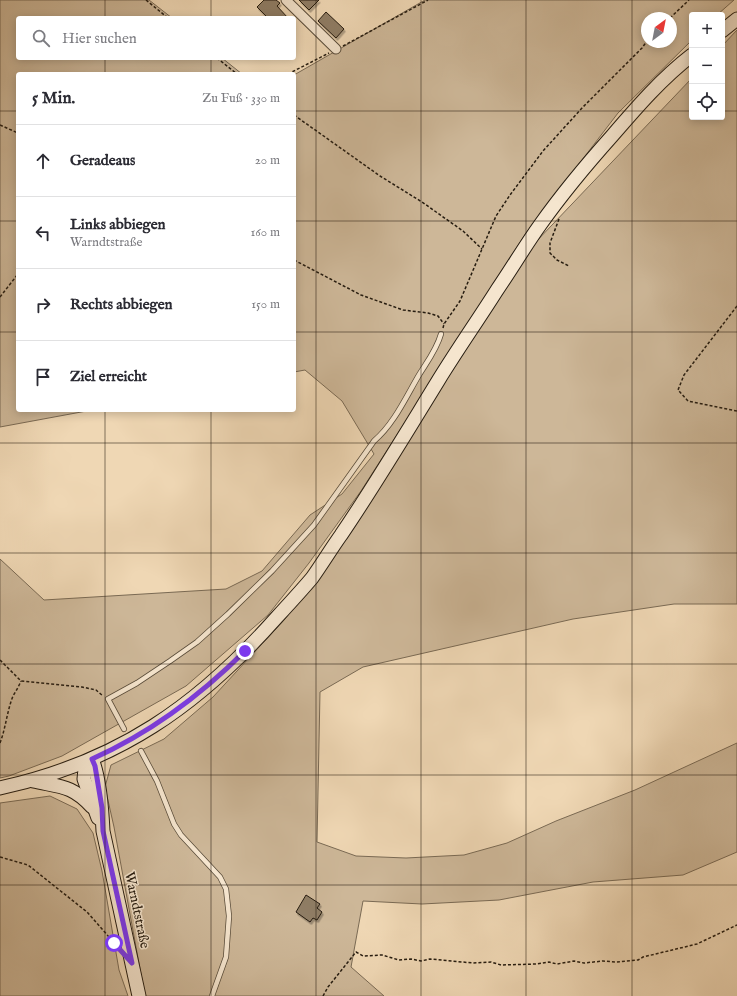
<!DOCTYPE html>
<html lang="de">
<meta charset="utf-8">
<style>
:root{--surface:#fff;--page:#f2f2f3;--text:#2b2b33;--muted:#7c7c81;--line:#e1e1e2}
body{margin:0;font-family:"IM FELL English",serif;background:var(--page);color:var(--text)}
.controls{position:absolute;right:12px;top:12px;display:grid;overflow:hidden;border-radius:4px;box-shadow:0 2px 10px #0003}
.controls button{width:36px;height:36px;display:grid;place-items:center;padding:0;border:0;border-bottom:1px solid var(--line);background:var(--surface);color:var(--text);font:20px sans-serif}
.compass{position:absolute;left:641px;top:12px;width:36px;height:36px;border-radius:50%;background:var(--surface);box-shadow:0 2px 10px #0003;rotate:32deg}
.stop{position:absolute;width:12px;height:12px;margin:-9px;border:3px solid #7c3aed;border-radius:50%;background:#fff}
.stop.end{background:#7c3aed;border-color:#fff;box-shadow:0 1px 4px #0008}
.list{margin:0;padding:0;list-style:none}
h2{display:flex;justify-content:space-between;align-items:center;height:52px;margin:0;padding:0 16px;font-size:17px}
h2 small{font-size:13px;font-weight:400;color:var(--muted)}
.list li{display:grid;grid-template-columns:26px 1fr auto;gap:12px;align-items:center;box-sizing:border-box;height:72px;padding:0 16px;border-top:1px solid var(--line)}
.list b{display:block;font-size:15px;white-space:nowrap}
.list p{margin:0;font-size:13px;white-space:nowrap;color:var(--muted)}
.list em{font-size:13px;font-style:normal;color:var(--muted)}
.icon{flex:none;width:22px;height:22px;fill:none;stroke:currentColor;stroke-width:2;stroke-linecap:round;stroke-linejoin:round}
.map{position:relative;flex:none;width:737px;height:996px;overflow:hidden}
.search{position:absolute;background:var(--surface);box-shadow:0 2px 10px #0003;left:16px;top:16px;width:280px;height:44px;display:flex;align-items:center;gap:10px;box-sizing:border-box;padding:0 14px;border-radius:4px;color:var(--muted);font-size:15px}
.panel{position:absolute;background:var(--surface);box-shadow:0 2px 10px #0003;left:16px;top:72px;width:280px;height:340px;border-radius:4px}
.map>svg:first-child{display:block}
.green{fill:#cdb798;stroke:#7a6a54;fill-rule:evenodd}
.building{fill:#8f7d65;stroke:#261c10;filter:url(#shadow)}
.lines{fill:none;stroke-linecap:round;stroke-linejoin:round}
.service-casing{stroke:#584b39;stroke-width:6}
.minor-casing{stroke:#584b39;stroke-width:11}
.secondary-casing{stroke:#261c10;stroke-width:15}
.path{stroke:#261c10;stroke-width:1.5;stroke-dasharray:3 2;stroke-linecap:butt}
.service{stroke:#f5e5ce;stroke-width:4.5}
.minor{stroke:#f5e5ce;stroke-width:9}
.secondary{stroke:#f5e5ce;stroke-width:13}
.route{stroke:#7c3aed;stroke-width:5}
.grid{fill:none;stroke:#261c10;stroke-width:1;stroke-opacity:0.55}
.labels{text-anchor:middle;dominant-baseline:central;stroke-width:3;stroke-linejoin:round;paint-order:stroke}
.street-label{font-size:14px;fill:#261c10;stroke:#f5e5ce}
</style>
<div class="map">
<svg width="737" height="996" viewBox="0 0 737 996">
<defs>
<filter id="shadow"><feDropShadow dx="1.5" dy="2.5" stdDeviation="0" flood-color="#0004"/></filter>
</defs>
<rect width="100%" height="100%" fill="#efd7b4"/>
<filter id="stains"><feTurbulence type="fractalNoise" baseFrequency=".005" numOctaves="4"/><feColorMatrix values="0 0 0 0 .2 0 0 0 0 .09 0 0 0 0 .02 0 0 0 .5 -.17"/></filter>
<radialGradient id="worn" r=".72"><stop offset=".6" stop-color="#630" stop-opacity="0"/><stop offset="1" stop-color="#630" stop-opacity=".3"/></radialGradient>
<g class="green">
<polygon points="0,0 149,0 172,18 18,18 18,58 222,58 242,74 18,74 18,410 92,410 0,427"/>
<path d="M425,0H734L717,15H692V40L618,113L526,233L361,491L309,563L268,615L186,686L62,756L9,776L0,778V559L44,600L226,589L262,571L310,515L342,494L374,454L342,401L305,370L294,372V75ZM647,18H671V42H647Z"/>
<polygon points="737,30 737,604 674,604 573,619 363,667 320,692 317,842 356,856 406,858 464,855 507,843 556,821 635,790 737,743 737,852 683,875 593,882 499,900 422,904 363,901 351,967 384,996 145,996 114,827 105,787 111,765 164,739 213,697 285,619 319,574 532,246 692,78 692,117 722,117 722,46"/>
<polygon points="50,796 77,809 93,833 102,871 119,970 128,996 0,996 0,803"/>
</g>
<g class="building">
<polygon points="264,0 276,0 280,3 277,6 288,18 268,18 257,7"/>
<polygon points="299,0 319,0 309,10"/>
<polygon points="326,12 344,29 336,38 318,21"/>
<polygon points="306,895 320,904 317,908 322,912 317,920 313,918 310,922 296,912"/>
</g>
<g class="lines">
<g class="service-casing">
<g id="service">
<path d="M124,729L108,699L137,683L170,661L197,642L228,614L272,571L314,525L374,441C394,424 406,397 419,375C427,362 437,349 441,334"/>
<polyline points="141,751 157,781 174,824 181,835 220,877 226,889 229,916 226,957 212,996"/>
</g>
</g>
<g class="minor-casing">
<polyline id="minor" points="286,0 336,49"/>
</g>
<g class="secondary-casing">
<g id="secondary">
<polyline points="722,31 737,19"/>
<path d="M92,759C100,779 102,810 103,831L139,996"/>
<polyline points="92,759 85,769 84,779 98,818"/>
<path d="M33,781C60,787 72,785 92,807"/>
<path d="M0,788C118,762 198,706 277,617C289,604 301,591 312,578C322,564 331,549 341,535C375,485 406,433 438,381C457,350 478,320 497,290C512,268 525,246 540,225C562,194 587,164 612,136C637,107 662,78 692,55"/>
</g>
</g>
<g class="path">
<polyline points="146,0 168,18"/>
<polyline points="670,18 689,0"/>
<polyline points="343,46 428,0"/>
<polyline points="217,58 237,74"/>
<polyline points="288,74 329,53"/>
<polyline points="294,115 380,176 422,202 463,231 482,249"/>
<polyline points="0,125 18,133"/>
<polyline points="559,219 550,243 550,253 557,260 569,266"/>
<polyline points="294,260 361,295 403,310 428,313 438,316 444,324"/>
<polyline points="0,297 18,274"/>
<polyline points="737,306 684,375 678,390 688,401 737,411"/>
<polyline points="443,328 444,324 460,301 496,216 510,195 543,151 582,108 642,48 647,41"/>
<polyline points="0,660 21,681 82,687 96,690 103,696"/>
<path d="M0,743C6,727 7,711 13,696C16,691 19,686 21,681"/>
<polyline points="0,857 28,865 87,912 116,945"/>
<polyline points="323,996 328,987 356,952 363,956 382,955 399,960 411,959 421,961 430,959 473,963 491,962 501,965 537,964 549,962 557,964 574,961 584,963 603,961 616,962 638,960 643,957 697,944 737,925"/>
</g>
<use href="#service" class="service"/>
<use href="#minor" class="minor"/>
<use href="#secondary" class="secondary"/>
</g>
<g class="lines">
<path class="route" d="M114,943L132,963L103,831L102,808L95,766L92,759C150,733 200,696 245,651"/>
</g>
<path class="grid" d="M105,0V18M211,0V18M316,0V996M421,0V996M526,0V996M632,0V996M105,58V74M211,58V74M0,111H18M294,111H692M722,111H737M0,221H18M294,221H737M0,332H18M294,332H737M105,410V996M211,410V996M0,443H737M0,553H737M0,664H737M0,775H737M0,885H737"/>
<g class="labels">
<g class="street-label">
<text transform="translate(137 910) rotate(78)">Warndtstraße</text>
</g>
</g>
<rect width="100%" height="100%" filter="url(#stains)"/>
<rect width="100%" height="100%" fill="url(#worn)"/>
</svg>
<div class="controls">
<button>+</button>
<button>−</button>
<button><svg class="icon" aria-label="locate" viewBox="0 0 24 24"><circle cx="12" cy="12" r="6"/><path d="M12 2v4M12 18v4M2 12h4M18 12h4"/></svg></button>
</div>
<svg class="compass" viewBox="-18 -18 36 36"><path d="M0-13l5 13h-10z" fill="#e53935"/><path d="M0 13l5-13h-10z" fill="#7c7c81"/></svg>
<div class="stop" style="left:114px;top:943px"></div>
<div class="stop end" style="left:245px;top:651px"></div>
<div class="search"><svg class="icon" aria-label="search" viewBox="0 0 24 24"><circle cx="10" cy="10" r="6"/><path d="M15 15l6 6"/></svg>Hier suchen</div>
<section class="panel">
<h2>5 Min.<small>Zu Fuß · 330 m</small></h2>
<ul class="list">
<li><svg class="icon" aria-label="ahead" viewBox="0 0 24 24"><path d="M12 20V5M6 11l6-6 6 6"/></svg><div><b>Geradeaus</b></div><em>20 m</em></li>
<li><svg class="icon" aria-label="left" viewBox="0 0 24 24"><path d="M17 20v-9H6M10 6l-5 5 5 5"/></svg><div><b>Links abbiegen</b><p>Warndtstraße</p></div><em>160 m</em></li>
<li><svg class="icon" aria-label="right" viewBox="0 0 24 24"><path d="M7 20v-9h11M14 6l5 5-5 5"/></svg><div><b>Rechts abbiegen</b></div><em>150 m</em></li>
<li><svg class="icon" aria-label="arrive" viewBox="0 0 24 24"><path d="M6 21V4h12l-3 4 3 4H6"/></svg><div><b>Ziel erreicht</b></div></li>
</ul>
</section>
</div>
